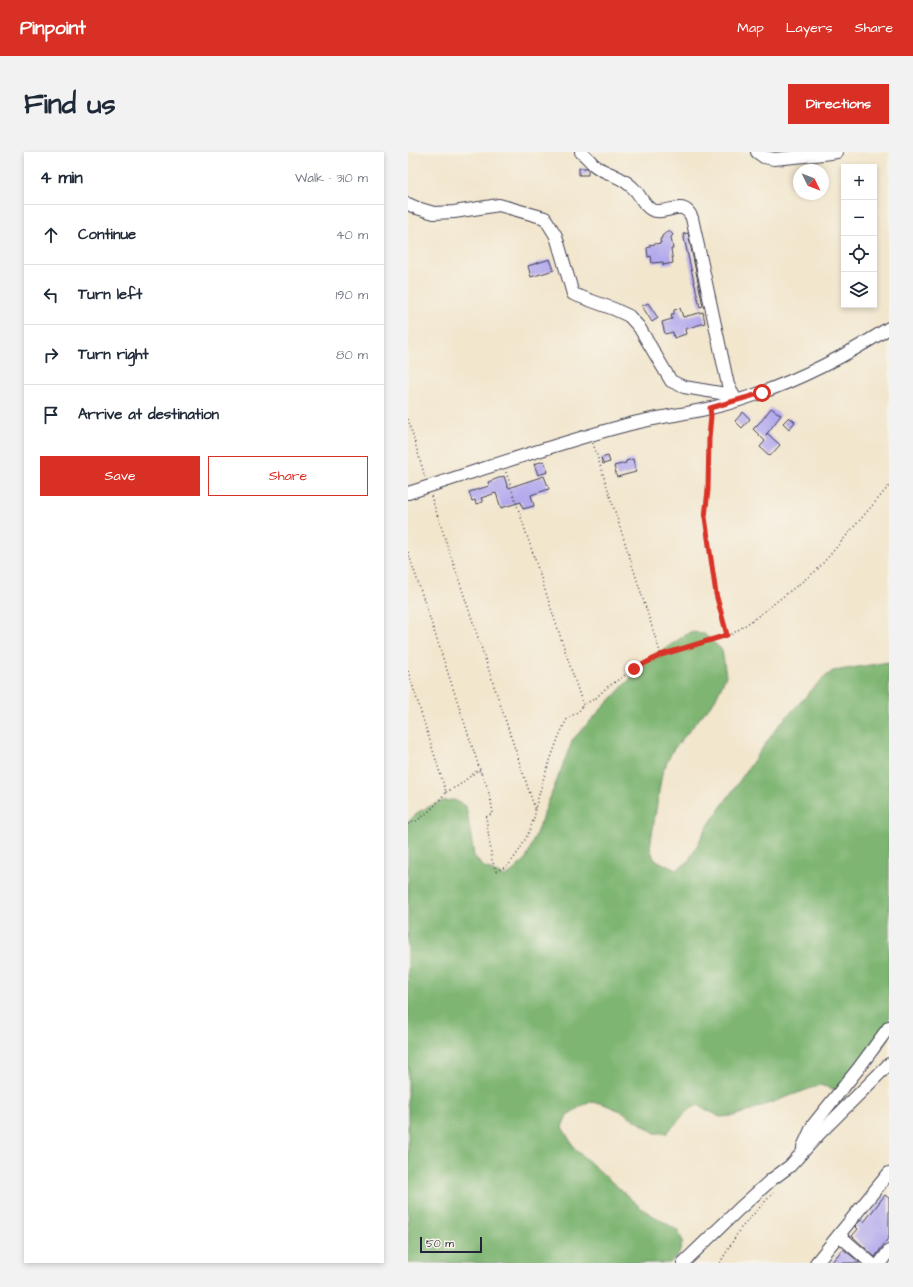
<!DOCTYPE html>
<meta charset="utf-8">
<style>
:root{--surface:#fff;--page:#f2f2f3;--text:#1f2937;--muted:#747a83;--line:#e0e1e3;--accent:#d93025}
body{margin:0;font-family:"Architects Daughter",sans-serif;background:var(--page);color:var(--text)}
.controls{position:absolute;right:12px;top:12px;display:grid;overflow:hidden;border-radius:0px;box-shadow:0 2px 6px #0003}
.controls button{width:36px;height:36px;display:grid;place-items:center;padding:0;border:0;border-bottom:1px solid var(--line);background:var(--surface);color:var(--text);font:20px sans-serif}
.compass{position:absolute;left:385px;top:12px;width:36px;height:36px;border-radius:50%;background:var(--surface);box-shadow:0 2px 6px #0003;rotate:133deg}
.scale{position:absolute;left:12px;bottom:10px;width:62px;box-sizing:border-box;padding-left:4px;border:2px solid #22223b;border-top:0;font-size:11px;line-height:14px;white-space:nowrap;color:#22223b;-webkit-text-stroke:3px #f7f3e8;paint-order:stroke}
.stop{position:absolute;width:12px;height:12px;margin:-9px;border:3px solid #d93025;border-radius:50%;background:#fff}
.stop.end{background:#d93025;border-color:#fff;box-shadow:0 1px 4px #0008}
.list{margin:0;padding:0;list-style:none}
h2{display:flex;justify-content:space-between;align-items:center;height:52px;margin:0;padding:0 16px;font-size:17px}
h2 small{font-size:13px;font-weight:400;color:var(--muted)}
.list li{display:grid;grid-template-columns:26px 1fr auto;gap:12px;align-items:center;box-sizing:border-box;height:60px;padding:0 16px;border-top:1px solid var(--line)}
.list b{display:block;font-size:15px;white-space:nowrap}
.list em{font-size:13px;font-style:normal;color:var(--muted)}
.actions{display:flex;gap:8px;padding:12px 16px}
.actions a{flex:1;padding:9px 0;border:1px solid var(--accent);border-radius:0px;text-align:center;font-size:14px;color:var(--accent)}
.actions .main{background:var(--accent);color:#fff}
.icon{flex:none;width:22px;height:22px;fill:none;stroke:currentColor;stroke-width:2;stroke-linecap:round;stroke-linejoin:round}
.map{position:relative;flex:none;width:481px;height:1111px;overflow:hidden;border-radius:0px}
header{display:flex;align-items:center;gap:24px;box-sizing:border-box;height:56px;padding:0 20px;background:var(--accent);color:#fff}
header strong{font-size:19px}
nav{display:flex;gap:22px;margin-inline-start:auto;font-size:14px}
.intro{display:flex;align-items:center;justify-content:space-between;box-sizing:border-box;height:96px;padding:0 24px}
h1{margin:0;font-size:28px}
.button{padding:10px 18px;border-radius:0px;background:var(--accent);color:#fff;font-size:14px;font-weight:700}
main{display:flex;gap:24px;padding:0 24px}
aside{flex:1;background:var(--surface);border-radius:0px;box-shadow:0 2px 6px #0003}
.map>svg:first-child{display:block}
.forest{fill:#7eb572;stroke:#506c56}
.building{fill:#b4aaed}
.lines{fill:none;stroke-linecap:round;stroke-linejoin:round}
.minor-casing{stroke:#413f51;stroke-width:14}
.path{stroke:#413f51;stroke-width:1.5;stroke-dasharray:1 3;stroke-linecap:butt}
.minor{stroke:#fff;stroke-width:12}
.route{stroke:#d93025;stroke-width:5}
</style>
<header>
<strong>Pinpoint</strong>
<nav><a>Map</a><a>Layers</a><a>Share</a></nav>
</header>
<div class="intro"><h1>Find us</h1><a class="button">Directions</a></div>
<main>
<aside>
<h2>4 min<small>Walk · 310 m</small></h2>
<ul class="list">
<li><svg class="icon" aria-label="ahead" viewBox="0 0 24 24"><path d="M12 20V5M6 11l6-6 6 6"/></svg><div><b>Continue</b></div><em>40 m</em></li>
<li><svg class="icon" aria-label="left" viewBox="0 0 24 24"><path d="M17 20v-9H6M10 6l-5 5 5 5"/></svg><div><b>Turn left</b></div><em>190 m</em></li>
<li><svg class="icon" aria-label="right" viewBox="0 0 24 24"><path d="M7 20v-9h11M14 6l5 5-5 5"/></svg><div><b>Turn right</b></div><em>80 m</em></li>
<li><svg class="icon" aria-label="arrive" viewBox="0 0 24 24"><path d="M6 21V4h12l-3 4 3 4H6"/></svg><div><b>Arrive at destination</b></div></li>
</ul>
<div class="actions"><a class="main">Save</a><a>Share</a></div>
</aside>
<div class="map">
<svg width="481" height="1111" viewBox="0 0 481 1111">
<rect width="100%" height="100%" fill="#f7f3e8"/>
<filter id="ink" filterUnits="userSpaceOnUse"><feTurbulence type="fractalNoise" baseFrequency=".025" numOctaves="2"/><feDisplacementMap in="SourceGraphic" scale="8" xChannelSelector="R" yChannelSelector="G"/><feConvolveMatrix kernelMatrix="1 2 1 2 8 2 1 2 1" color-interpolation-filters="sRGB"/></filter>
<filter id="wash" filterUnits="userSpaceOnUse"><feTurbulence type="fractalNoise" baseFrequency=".012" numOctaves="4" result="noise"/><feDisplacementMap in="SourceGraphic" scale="16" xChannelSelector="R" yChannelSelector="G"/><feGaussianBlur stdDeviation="0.9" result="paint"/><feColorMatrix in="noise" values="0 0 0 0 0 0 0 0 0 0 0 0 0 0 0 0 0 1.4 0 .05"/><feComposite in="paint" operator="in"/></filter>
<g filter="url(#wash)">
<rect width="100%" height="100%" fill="#f2e6cd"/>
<polygon class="forest" points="282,480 295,481 314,498 318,524 307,548 265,598 254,621 242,695 246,707 268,718 280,710 299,675 370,574 414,527 425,519 481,510 481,887 436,940 412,933 326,964 312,965 290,953 279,959 259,981 247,981 215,960 193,951 180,950 159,963 154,975 167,997 234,1057 269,1078 275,1089 271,1102 262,1111 0,1111 0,670 10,660 34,649 46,648 58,654 66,704 74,714 98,725 118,707 165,587 240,508"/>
<g id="blocks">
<g class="building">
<polygon points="171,16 179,16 180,17 180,23 171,23"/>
<polygon points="261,78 265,83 263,85 265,97 263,97 265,111 255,113 255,110 244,111 243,104 240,105 239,96 242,95 241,93 253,91 252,87 254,86 254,84"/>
<polygon points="280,81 295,154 292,155 275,82"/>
<polygon points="142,107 146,118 123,125 120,114"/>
<polygon points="240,151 250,166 244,170 234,154"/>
<polygon points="272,156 275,165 295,160 297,171 277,177 278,182 266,186 265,180 257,182 254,170 264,167 263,162 266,162 266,158"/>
<polygon points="363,256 373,263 358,283 359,281 372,293 362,304 352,295 357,289 345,277 354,268"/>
<polygon points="335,260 342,267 334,276 327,269"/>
<polygon points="381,265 387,270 381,277 375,271"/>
<polygon points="200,304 202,310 195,312 193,306"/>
<polygon points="225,307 228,320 209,325 206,314 218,311 218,309"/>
<polygon points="136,309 140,320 130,323 126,312"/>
<polygon points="96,324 100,336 136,324 141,337 123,343 126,354 115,357 113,350 93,356 88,341 73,346 75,350 68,352 67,348 64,349 61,340 81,334 80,330"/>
<polygon points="477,1043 481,1046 481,1085 467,1105 444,1084 450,1077 447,1074 453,1068 456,1070"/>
<polygon points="435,1097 450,1109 452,1111 423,1111"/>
</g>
</g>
</g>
<g filter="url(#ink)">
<use href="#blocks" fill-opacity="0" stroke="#413f51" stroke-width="1"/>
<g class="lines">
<g class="minor-casing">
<g id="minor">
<path d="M173,0C178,4 182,9 186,13C192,18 199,20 205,23C214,27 222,32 228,39C233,45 236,54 244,58C259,64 275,45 284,66L320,233L328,248"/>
<polyline points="349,0 356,5 366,7 407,3 429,0"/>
<polyline points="0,52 9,56 26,61 46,60 91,53 137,66 148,84 165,142 206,157 221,164 231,175 263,229 276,235 318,242 328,248"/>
<path d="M0,341C70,319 140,294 211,275C241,266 272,263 303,256C368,240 425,212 481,176"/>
<polyline points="395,995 405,973 450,917 481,875"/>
<polyline points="431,1083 463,1111"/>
<polyline points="275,1111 331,1057 363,1028 382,1014 412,981 481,912"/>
<polyline points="408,1111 481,1021"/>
<polyline points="472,1111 481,1099"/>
</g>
</g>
<g class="path">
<polyline points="303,266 301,286 300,338 297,365 308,442 319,483"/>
<polyline points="0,267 17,325"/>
<polyline points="185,291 253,503"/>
<polyline points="98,320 175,553 188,546 198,536 226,517 253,503 324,482 345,468 409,418 481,334"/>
<polyline points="23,344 127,657"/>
<polyline points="0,400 73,621"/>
<path d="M0,519L38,640C29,651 16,668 0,672"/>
<path d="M38,640L50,634L70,618C79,626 83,649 85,661L78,665L84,708L88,719L100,714L111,699L121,680L127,663V657L136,625L151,584L159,567L171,559L175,553"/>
<polyline points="312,1111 332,1077 365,1041"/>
</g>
<use href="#minor" class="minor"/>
</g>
</g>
<g class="lines" filter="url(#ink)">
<polyline class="route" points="226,517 253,503 319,483 308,442 297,365 300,338 301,286 303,264 302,256 354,241"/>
</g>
</svg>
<div class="controls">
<button>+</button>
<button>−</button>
<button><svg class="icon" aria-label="locate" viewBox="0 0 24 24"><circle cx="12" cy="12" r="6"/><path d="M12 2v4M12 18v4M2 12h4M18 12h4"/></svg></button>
<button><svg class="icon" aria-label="layers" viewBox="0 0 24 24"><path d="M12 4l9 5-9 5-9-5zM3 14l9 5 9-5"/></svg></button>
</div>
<svg class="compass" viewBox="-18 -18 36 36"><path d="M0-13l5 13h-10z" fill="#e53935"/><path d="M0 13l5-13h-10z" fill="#747a83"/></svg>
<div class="scale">50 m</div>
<div class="stop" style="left:354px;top:241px"></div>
<div class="stop end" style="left:226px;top:517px"></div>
</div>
</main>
